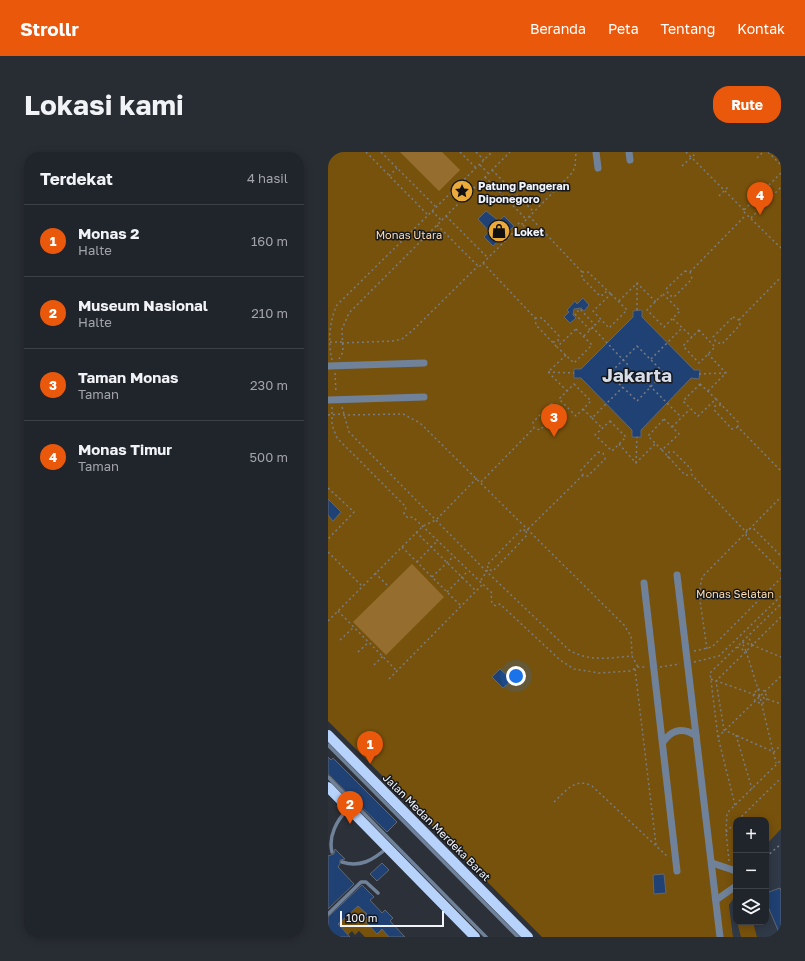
<!DOCTYPE html>
<html lang="id">
<meta charset="utf-8">
<style>
:root{--surface:#20242b;--page:#282c33;--text:#f1f3f6;--muted:#a2a4a9;--line:#3d4147;--accent:#ea580c}
body{margin:0;font-family:"Golos Text",sans-serif;background:var(--page);color:var(--text)}
.controls{position:absolute;right:12px;bottom:12px;display:grid;overflow:hidden;border-radius:8px;box-shadow:0 2px 10px #0003}
.controls button{width:36px;height:36px;display:grid;place-items:center;padding:0;border:0;border-bottom:1px solid var(--line);background:var(--surface);color:var(--text);font:20px sans-serif}
.scale{position:absolute;left:12px;bottom:10px;width:104px;box-sizing:border-box;padding-left:4px;border:2px solid #f1f5fa;border-top:0;font-size:11px;line-height:14px;white-space:nowrap;color:#f1f5fa;-webkit-text-stroke:3px #16181c;paint-order:stroke}
.you{position:absolute;left:188px;top:524px;width:14px;height:14px;margin:-10px;border:3px solid #fff;border-radius:50%;background:#1a73e8;box-shadow:0 0 0 6px #1a73e833}
.badge{display:grid;place-items:center;width:26px;height:26px;border-radius:50%;background:var(--accent);color:#fff;font-size:13px;font-weight:700}
.pin{position:absolute;translate:-50% -33px;filter:drop-shadow(0 1px 2px #0008)}
.pin::after{content:'';position:absolute;top:21px;width:14px;height:12px;background:inherit;clip-path:polygon(0 0,100% 0,50% 100%)}
.list{margin:0;padding:0;list-style:none}
h2{display:flex;justify-content:space-between;align-items:center;height:52px;margin:0;padding:0 16px;font-size:17px}
h2 small{font-size:13px;font-weight:400;color:var(--muted)}
.list li{display:grid;grid-template-columns:26px 1fr auto;gap:12px;align-items:center;box-sizing:border-box;height:72px;padding:0 16px;border-top:1px solid var(--line)}
.list b{display:block;font-size:15px;white-space:nowrap}
.list p{margin:0;font-size:13px;white-space:nowrap;color:var(--muted)}
.list em{font-size:13px;font-style:normal;color:var(--muted)}
.icon{flex:none;width:22px;height:22px;fill:none;stroke:currentColor;stroke-width:2;stroke-linecap:round;stroke-linejoin:round}
.map{position:relative;flex:none;width:453px;height:785px;overflow:hidden;border-radius:16px}
header{display:flex;align-items:center;gap:24px;box-sizing:border-box;height:56px;padding:0 20px;background:var(--accent);color:#fff}
header strong{font-size:19px}
nav{display:flex;gap:22px;margin-inline-start:auto;font-size:14px}
.intro{display:flex;align-items:center;justify-content:space-between;box-sizing:border-box;height:96px;padding:0 24px}
h1{margin:0;font-size:28px}
.button{padding:10px 18px;border-radius:16px;background:var(--accent);color:#fff;font-size:14px;font-weight:700}
main{display:flex;gap:24px;padding:0 24px}
aside{flex:1;background:var(--surface);border-radius:16px;box-shadow:0 2px 10px #0003}
.map>svg:first-child{display:block}
.built{fill:#303947}
.green{fill:#77520c}
.water{fill:#956e2f}
.building{fill:#1f4173;stroke:#616771}
.lines{fill:none;stroke-linecap:round;stroke-linejoin:round}
.path{stroke:#787c84;stroke-width:1.5;stroke-dasharray:2 3;stroke-linecap:butt}
.lane{stroke:#70819a;stroke-width:3.5}
.street{stroke:#70819a;stroke-width:7}
.primary{stroke:#b7d2fb;stroke-width:10}
.labels{text-anchor:middle;dominant-baseline:central;stroke-width:3;stroke-linejoin:round;paint-order:stroke}
.poi-label{font-size:11px;font-weight:bold;fill:#f1f5fa;stroke:#16181c;text-anchor:start}
.park-label{font-size:11px;fill:#ffdcab;stroke:#16181c}
.street-label{font-size:11px;fill:#f1f5fa;stroke:#16181c}
.town-label{font-size:19px;font-weight:bold;fill:#d6dde8;stroke:#16181c}
</style>
<header>
<strong>Strollr</strong>
<nav><a>Beranda</a><a>Peta</a><a>Tentang</a><a>Kontak</a></nav>
</header>
<div class="intro"><h1>Lokasi kami</h1><a class="button">Rute</a></div>
<main>
<aside>
<h2>Terdekat<small>4 hasil</small></h2>
<ul class="list">
<li><span class="badge">1</span><div><b>Monas 2</b><p>Halte</p></div><em>160 m</em></li>
<li><span class="badge">2</span><div><b>Museum Nasional</b><p>Halte</p></div><em>210 m</em></li>
<li><span class="badge">3</span><div><b>Taman Monas</b><p>Taman</p></div><em>230 m</em></li>
<li><span class="badge">4</span><div><b>Monas Timur</b><p>Taman</p></div><em>500 m</em></li>
</ul>
</aside>
<div class="map">
<svg width="453" height="785" viewBox="0 0 453 785">
<rect width="100%" height="100%" fill="#2b3039"/>
<polygon class="built" points="453,677 453,785 405,785 401,753 408,743 408,770 438,770 438,693"/>
<g class="green">
<polygon points="0,0 453,0 453,677 438,693 438,668 408,668 408,743 401,753 405,785 214,785 0,569"/>
<polygon points="30,754 39,762 38,764 41,768 38,770 49,782 54,777 61,785 37,785 31,779 27,783 24,779 20,783 10,772"/>
<polygon points="409,770 425,770 429,785 413,785"/>
</g>
<g class="water">
<polygon points="72,0 114,0 132,18 111,39"/>
<polygon points="84,412 116,445 58,503 25,470"/>
</g>
<g class="building">
<polygon points="158,59 171,69 176,64 186,74 165,94 156,85 161,79 150,67"/>
<polygon points="255,146 261,153 256,159 253,156 246,157 245,163 248,166 242,171 236,165 241,160 239,158 247,149 249,152"/>
<polygon points="314,158 314,165 366,218 372,218 371,227 363,226 313,278 313,285 304,285 304,278 253,226 246,226 246,217 253,217 305,165 305,159"/>
<polygon points="0,347 13,360 5,369 0,363"/>
<polygon points="172,517 184,528 175,536 164,525"/>
<polygon points="0,605 3,608 5,606 69,670 59,680 0,622"/>
<polygon points="7,697 17,707 12,708 12,712 10,715 26,732 0,757 0,704 6,702"/>
<polygon points="54,711 61,718 49,729 42,722"/>
<polygon points="336,722 338,741 326,742 325,723"/>
<polygon points="34,733 46,745 42,748 54,761 57,758 65,766 62,769 77,785 61,785 54,777 49,782 38,770 41,768 37,764 39,762 30,754 10,772 22,785 0,785 0,765"/>
<polygon points="452,736 453,739 453,785 438,750 438,741"/>
</g>
<g class="lines">
<g class="path">
<polyline points="38,0 100,63"/>
<polyline points="53,0 108,55"/>
<polyline points="132,0 148,16"/>
<polyline points="148,0 156,8"/>
<polyline points="358,0 416,58"/>
<polyline points="440,0 453,13"/>
<polyline points="429,6 435,0"/>
<polyline points="152,13 160,21"/>
<polyline points="354,14 367,2"/>
<polyline points="164,18 205,59"/>
<polyline points="453,21 415,59 453,96"/>
<polyline points="61,24 69,16"/>
<polyline points="157,25 198,67"/>
<polyline points="391,44 400,35"/>
<polyline points="104,59 114,69"/>
<polyline points="118,64 159,105"/>
<polyline points="201,64 254,120 254,126 272,144 277,142 279,137"/>
<polyline points="423,66 453,35"/>
<polyline points="109,73 151,115 187,79 185,77 192,70 194,72 244,21 247,15 248,0"/>
<polyline points="187,79 190,82 197,75 194,72"/>
<polyline points="155,111 207,166 208,173 229,195"/>
<polygon points="357,119 362,120 364,127 346,145 341,143 338,137"/>
<polyline points="254,120 260,120 283,142"/>
<polyline points="362,120 418,63"/>
<polyline points="309,131 309,159"/>
<polygon points="283,142 299,158 281,176 265,159"/>
<polygon points="335,142 352,159 336,175 319,158"/>
<polyline points="291,149 309,131 328,150"/>
<polygon points="405,165 411,168 412,173 394,192 388,190 385,185"/>
<polyline points="207,166 214,166 231,184 230,189 225,190"/>
<polyline points="345,167 364,185"/>
<polyline points="411,168 453,125"/>
<polyline points="264,175 300,213"/>
<polygon points="248,177 264,193 246,211 229,195"/>
<polyline points="262,178 247,162 252,157 267,173"/>
<polygon points="371,178 387,195 371,211 355,194"/>
<polyline points="256,184 273,167"/>
<polyline points="2,190 14,190"/>
<polyline points="14,191 65,189 74,187 84,179 150,114"/>
<polygon points="309,194 336,221 309,249 281,222"/>
<polyline points="238,203 220,220 239,239"/>
<polyline points="11,207 15,200 14,177 21,161 182,0"/>
<polyline points="323,207 354,176"/>
<path d="M4,208C0,191 1,169 9,153L164,0"/>
<polyline points="220,220 246,221"/>
<polyline points="7,221 8,241"/>
<polyline points="371,222 397,221"/>
<polyline points="318,230 353,265"/>
<polygon points="246,232 263,249 248,264 231,247"/>
<polygon points="372,232 388,247 370,264 355,249"/>
<polyline points="380,239 398,221 380,202"/>
<polyline points="388,247 410,270 410,275 453,319"/>
<polygon points="223,252 229,253 231,259 212,278 206,276 205,270"/>
<polyline points="393,253 387,254 387,259 404,277 410,275"/>
<path d="M4,255V273L9,286L78,355L76,362L80,366L85,365L164,441C163,447 162,451 168,454L172,452L232,508L246,517L271,521L302,519L310,515H319"/>
<path d="M14,255L21,280L158,419L241,498C261,510 283,506 304,504L310,515"/>
<polyline points="255,257 264,266 295,235"/>
<polyline points="0,263 15,262"/>
<polyline points="15,263 75,262 92,271 296,473 303,484 304,503"/>
<polyline points="264,266 274,276"/>
<polygon points="336,267 351,282 334,298 320,284"/>
<polygon points="282,269 298,285 284,299 267,283"/>
<polyline points="344,275 362,257"/>
<polyline points="291,292 308,311 327,292"/>
<polyline points="334,298 357,323 363,323"/>
<polygon points="270,300 275,301 277,307 260,324 255,323 253,318"/>
<polyline points="340,306 341,300 346,300 363,317 364,323 417,379"/>
<polyline points="308,311 309,285"/>
<polyline points="153,330 206,276"/>
<polyline points="0,336 26,360 0,387"/>
<polyline points="419,377 418,384 453,419"/>
<polyline points="421,377 425,376 453,404"/>
<polyline points="88,380 148,439"/>
<polyline points="74,395 133,454"/>
<polyline points="0,400 34,434"/>
<polyline points="89,410 110,388"/>
<polyline points="160,416 159,413 194,377 198,379"/>
<polyline points="47,421 60,434"/>
<polyline points="104,425 126,404"/>
<polyline points="153,428 160,417 165,419 199,383 198,379 255,323"/>
<polyline points="119,440 140,419"/>
<polyline points="10,459 69,519"/>
<polyline points="453,465 388,529 396,578 446,600 453,593"/>
<polyline points="0,469 95,374 108,368 149,326"/>
<polyline points="12,488 26,475"/>
<polyline points="424,493 453,505"/>
<polyline points="409,495 418,499 414,490 424,493 420,484"/>
<polyline points="379,497 371,442 374,425 453,345"/>
<polyline points="366,499 384,495 453,426"/>
<polyline points="418,499 430,537 448,611"/>
<polyline points="30,500 41,490"/>
<polyline points="366,510 391,504 453,444"/>
<polyline points="46,513 55,504"/>
<polyline points="332,515 352,512"/>
<polyline points="307,517 328,693"/>
<polyline points="61,527 155,432"/>
<polyline points="383,527 453,552"/>
<polygon points="430,537 437,539 439,547 434,552 427,549 425,542"/>
<polyline points="408,583 424,637"/>
<polyline points="390,585 453,524"/>
<path d="M226,650C238,639 247,625 264,634L340,705"/>
<polyline points="407,653 390,585 382,521 453,452"/>
<polyline points="410,668 453,626"/>
<polyline points="398,680 408,670"/>
<polyline points="438,705 453,692"/>
<polyline points="401,709 398,680 399,661 453,608"/>
</g>
<g class="lane">
<polyline points="0,593 190,785"/>
<polyline points="0,625 158,785"/>
<path d="M4,700C0,684 9,668 20,657"/>
<path d="M14,710C32,716 45,708 59,696"/>
<polyline points="0,762 33,730 38,730 50,741"/>
</g>
<g class="street">
<polyline points="268,0 270,16"/>
<polyline points="301,0 302,8"/>
<polyline points="0,214 96,211"/>
<polyline points="0,248 96,245"/>
<polyline points="349,423 392,785"/>
<polyline points="316,431 349,719"/>
<path d="M335,590C344,577 356,575 368,584"/>
<polyline points="384,711 408,719"/>
<polyline points="388,748 408,734"/>
</g>
<g class="primary">
<polyline points="0,583 200,785"/>
<polyline points="0,635 147,785"/>
</g>
</g>
<defs>
<g id="sight-disc" transform="scale(1.15)"><circle r="9.5" fill="#ebaa39" stroke="#16181c"/><path d="M0-6L1.8-2.2L6-1.7L2.9 1.2L3.7 5.4L0 3.3L-3.7 5.4L-2.9 1.2L-6-1.7L-1.8-2.2Z" fill="#111"/></g>
<g id="shop-disc" transform="scale(1.15)"><circle r="9.5" fill="#ebaa39" stroke="#16181c"/><path d="M-5-2.5h2.3a2.7 3.5 0 0 1 5.4 0H5L5.5 6h-11ZM-1.5-2.5h3a1.5 2.3 0 0 0-3 0Z" fill="#111"/></g>
</defs>
<g fill-rule="evenodd">
<use href="#sight-disc" x="134" y="39"/>
<use href="#shop-disc" x="171" y="79"/>
</g>
<g class="labels">
<g class="poi-label">
<text x="150" y="33">Patung Pangeran<tspan x="150" dy="13">Diponegoro</tspan></text>
<text x="186" y="79">Loket</text>
</g>
<g class="park-label">
<text x="81" y="82">Monas Utara</text>
<text x="407" y="441">Monas Selatan</text>
</g>
<g class="street-label">
<text transform="translate(109 675) rotate(45)">Jalan Medan Merdeka Barat</text>
</g>
<g class="town-label">
<text x="309" y="222">Jakarta</text>
</g>
</g>
</svg>
<div class="controls">
<button>+</button>
<button>−</button>
<button><svg class="icon" aria-label="layers" viewBox="0 0 24 24"><path d="M12 4l9 5-9 5-9-5zM3 14l9 5 9-5"/></svg></button>
</div>
<div class="scale">100 m</div>
<div class="you"></div>
<div class="pin badge" style="left:42px;top:612px">1</div>
<div class="pin badge" style="left:22px;top:672px">2</div>
<div class="pin badge" style="left:226px;top:285px">3</div>
<div class="pin badge" style="left:432px;top:63px">4</div>
</div>
</main>
